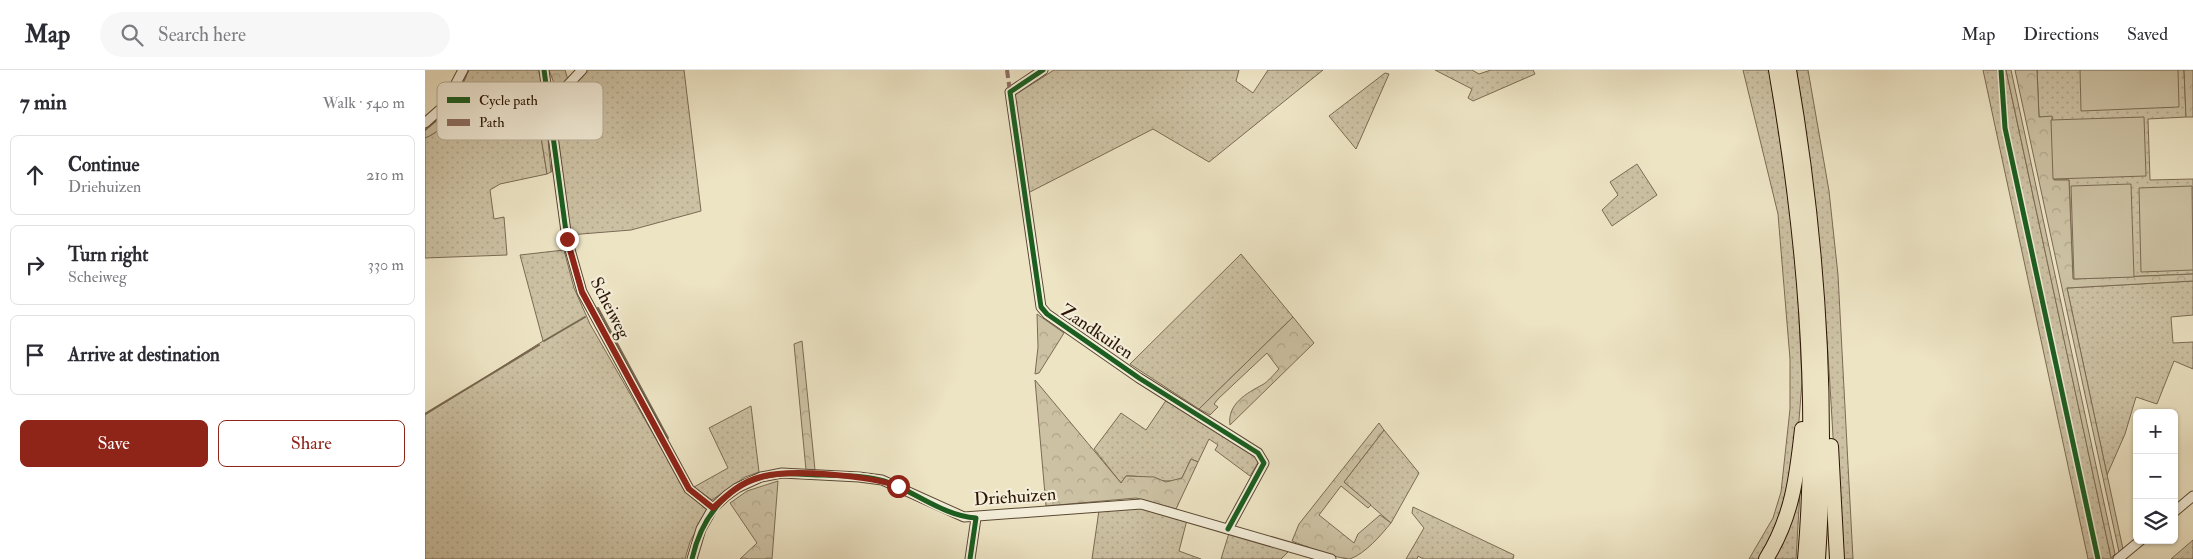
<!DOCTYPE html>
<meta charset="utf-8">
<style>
:root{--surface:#fff;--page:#f7f7f7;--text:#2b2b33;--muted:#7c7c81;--line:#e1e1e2;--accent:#8f2418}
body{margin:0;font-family:"IM FELL Double Pica",serif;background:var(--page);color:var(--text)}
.controls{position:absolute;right:15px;bottom:15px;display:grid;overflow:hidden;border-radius:8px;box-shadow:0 1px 4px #0004}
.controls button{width:45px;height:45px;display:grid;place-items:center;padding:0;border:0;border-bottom:1px solid var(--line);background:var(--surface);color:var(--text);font:25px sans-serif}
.stop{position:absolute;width:15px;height:15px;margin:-11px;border:4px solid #8f2418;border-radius:50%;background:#fff}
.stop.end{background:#8f2418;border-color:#fff;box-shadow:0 1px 5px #0008}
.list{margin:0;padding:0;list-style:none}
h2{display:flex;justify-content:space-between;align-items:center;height:65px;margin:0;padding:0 20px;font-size:21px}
h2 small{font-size:16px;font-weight:400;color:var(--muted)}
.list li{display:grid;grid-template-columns:32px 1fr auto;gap:15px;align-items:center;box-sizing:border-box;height:80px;margin:0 10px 10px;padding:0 10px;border:1px solid var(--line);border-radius:8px}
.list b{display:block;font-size:19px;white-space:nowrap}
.list p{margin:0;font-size:16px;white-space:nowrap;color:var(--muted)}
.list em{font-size:16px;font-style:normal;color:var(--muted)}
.actions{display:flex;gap:10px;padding:15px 20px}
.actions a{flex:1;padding:11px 0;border:1px solid var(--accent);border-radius:8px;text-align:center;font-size:18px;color:var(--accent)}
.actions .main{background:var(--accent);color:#fff}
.icon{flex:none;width:28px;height:28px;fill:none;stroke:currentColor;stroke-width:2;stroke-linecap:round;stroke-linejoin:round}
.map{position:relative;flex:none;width:1768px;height:489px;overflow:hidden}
header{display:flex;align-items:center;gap:30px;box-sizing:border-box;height:70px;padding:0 25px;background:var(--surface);border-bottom:1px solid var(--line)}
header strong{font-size:24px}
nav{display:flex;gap:28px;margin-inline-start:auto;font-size:18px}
.search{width:350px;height:45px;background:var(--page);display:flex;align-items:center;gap:12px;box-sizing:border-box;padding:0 18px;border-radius:28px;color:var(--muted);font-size:19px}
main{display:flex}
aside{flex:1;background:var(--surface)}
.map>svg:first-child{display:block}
.grass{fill:url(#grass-dots);stroke:#7b6b53}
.forest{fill:url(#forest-crowns);stroke:#7b6b53}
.garden{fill:#ccc1a3;stroke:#7b6b53}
.water{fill:url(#water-ripples);stroke:#77674f}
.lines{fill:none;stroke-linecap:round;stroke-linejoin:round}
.stream{stroke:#77674f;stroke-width:2}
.minor-casing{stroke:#5b4933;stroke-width:11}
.highway-casing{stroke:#2a1503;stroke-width:16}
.minor{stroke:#f3edd9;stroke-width:9}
.highway{stroke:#ede4c4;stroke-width:14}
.quiet{stroke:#8d6e63;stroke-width:4;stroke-dasharray:8 4;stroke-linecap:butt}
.cycleway-casing{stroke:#f3edd9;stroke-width:8}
.cycleway{stroke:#1b5e20;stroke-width:5}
.route{stroke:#8f2418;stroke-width:6}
.labels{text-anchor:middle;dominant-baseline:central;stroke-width:4.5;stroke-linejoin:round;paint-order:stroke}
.street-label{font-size:18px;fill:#2a1503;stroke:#f3edd9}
.key{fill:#f3edd9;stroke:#b7ac99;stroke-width:1}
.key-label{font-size:14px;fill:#2a1503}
</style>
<header>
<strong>Map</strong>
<div class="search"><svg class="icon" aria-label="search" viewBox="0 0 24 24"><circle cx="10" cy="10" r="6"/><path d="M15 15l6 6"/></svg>Search here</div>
<nav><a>Map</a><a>Directions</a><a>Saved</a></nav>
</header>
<main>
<aside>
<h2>7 min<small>Walk · 540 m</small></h2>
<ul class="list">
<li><svg class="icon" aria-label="ahead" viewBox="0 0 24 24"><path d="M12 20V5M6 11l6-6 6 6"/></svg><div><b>Continue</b><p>Driehuizen</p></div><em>210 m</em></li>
<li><svg class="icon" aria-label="right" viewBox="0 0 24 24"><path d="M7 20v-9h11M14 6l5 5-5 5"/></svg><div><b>Turn right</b><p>Scheiweg</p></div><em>330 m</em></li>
<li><svg class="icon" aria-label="arrive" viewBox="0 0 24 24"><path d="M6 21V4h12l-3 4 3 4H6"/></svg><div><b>Arrive at destination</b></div></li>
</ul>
<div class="actions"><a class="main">Save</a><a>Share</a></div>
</aside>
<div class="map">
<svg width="1768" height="489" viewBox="0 0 1768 489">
<defs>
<pattern id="grass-dots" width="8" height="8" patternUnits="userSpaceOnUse" patternTransform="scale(1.25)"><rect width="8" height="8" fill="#ccc1a3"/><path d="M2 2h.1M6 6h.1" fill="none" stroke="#afa58b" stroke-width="1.8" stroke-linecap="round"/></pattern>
<pattern id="forest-crowns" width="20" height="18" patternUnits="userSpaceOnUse" patternTransform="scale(1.25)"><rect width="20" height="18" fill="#ccc1a3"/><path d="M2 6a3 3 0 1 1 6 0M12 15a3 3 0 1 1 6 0" fill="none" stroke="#afa58b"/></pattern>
<pattern id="water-ripples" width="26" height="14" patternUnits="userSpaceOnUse" patternTransform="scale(1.25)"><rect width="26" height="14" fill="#ab9e82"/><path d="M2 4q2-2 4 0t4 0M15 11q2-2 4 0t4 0" fill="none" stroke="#8b8068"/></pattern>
</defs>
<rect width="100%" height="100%" fill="#ede4c4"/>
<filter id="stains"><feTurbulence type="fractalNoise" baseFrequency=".004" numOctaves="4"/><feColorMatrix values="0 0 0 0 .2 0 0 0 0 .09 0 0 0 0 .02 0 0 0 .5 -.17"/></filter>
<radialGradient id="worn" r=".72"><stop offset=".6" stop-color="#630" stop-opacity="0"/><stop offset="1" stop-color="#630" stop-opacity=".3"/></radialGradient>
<g class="grass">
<polygon points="44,0 114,0 118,19 115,0 117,0 130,100 126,102 127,89 119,24 118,27 54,32 38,35 29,40 27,36"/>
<path d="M162,0H259L276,141L206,160L144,165L128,32V28C143,21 152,13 162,0Z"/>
<polygon points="629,0 814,0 811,11 828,23 843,0 898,0 784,92 728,59 603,123 590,25"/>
<polygon points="1010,0 1047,0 1054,4 1066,0 1108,0 1110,4 1048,31 1043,28 1047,19"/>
<polygon points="1318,0 1344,0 1362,115 1372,205 1377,312 1370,401 1338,489 1324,489 1348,448 1356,422 1365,339 1365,289 1353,144"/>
<path d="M1371,0H1383L1404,121L1413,205L1428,489H1415C1405,325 1400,162 1371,0Z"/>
<polygon points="1558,0 1574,0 1578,59 1670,489 1663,489"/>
<polygon points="1578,0 1581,0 1686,487 1690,485 1689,489 1674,489 1581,53"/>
<polygon points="1612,0 1759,0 1761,47 1723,49 1725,110 1768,109 1768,204 1648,209 1644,110 1629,110 1627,47 1614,47"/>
<polygon points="960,3 964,4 931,79 904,46"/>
<path d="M111,36L122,104L75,114L65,120L69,149L79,147L82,185L0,188V68C13,63 21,52 34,46Z"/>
<polygon points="1212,94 1232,125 1187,156 1177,140 1193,125 1185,112"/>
<polygon points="139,180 149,218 165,254 262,423 282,440 265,472 260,489 0,489 0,345 118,271 95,185"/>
<polygon points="816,184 868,247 774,339 705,294"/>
<polygon points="1768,211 1768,245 1746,247 1748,273 1768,272 1768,299 1749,291 1732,334 1711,327 1700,364 1682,405 1642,218"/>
<path d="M742,329L833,386L834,391L825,406L790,380L793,375L784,369L773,392L766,389L757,408C740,416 722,405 701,406L696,413L669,379L696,343L721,360Z"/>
<polygon points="326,336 334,402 320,407 287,430 269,417 303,398 284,358"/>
<polygon points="959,360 994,403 966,453 919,412"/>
<polygon points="1377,388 1371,489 1344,489"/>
<polygon points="709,436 762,450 754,481 776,489 667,489 674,440"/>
<polygon points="988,437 1089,485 1088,489 998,489 993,486 992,489 981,489 999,458 987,443"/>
<polygon points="804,463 864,481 856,489 796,489"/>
<polygon points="1768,470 1768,489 1746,489"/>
</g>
<g class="forest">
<polygon points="124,0 140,0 143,10 130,16"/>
<polygon points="1581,0 1586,0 1690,484 1686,488"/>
<polygon points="1590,0 1612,0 1614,47 1627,46 1629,110 1644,110 1648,209 1768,204 1768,211 1642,218 1698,479 1694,482"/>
<polygon points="1759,0 1768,0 1768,47 1761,47"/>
<path d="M119,27L126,102L122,104L111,36L34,46C21,52 13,63 0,68V60L19,45L25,38L30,41L45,34Z"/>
<polygon points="612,244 639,263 614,303 610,304 613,277"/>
<path d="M868,247L889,273L805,355C802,334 822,323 837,315C843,312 849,304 854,299L842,283L793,329L789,334L793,337L785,345L774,339Z"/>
<polygon points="377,271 390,400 381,400 369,274"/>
<polygon points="610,310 696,413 701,406 729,407 741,412 757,408 766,389 773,392 751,439 711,428 621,436"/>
<path d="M954,353L959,360L919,412L946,435L943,438L916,416L894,445L929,473L933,464L955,445L966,453C956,465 941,483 925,489C913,489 879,476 867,471L874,454Z"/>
<polygon points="353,411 347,489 315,489 332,473 305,433 322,421"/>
</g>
<g class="garden">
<polygon points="1655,0 1753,0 1754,37 1656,41"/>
<polygon points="1719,47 1721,106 1628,109 1626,50"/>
<polygon points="1706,114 1709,207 1649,209 1646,116"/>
<polygon points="1767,116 1768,200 1716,202 1714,118"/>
</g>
<path class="water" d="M42,0L41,7L27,36L29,39C54,25 90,28 117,27L118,24L119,27L45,34L30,41L25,35Z"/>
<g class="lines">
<g class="stream">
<polyline points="0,60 21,42"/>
<polyline points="173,238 243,368"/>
<polyline points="119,271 160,247"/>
<polyline points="0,344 114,275"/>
</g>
<g class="minor-casing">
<g id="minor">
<polyline points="119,0 142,169 157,222 264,419 288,438"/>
<polyline points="618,0 585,22 616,237 622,244 714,308 833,383 839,393 803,459"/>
<polyline points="123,24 139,19 157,0"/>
<polyline points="0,53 19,36 38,0"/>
<polyline points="1749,442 1768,426"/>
<polyline points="267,489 276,459 288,438 301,426 312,418 336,407 357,403 434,407 457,410 539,447 716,434 906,489"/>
<polyline points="545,489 551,448"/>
<polyline points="1693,489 1716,470"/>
</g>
</g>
<g class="highway-casing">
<g id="highway">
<path d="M1351,0C1379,162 1394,325 1380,489"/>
<path d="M1364,0C1392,162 1404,324 1393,489"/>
<polyline points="1406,376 1412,489"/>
<path d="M1341,489C1367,448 1372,406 1377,359"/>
</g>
</g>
<use href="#minor" class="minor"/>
<use href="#highway" class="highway"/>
<polyline class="quiet" points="582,0 585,22"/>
<g class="cycleway-casing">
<g id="cycleway">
<polyline points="119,0 142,169 157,222 264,419 288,438"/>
<polyline points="618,0 585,22 616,237 622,244 714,308 833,383 839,393 803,459"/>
<polyline points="1576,0 1580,58 1673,489"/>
<path d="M267,489C277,444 307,407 356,404C370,403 385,405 398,405C418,406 440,405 459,411C490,421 518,446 551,448L545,489"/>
</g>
</g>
<use href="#cycleway" class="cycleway"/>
</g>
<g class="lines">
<path class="route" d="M142,169L157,222L264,419L288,438C302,425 316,412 336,407C366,398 443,406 473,416"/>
</g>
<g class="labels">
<g class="street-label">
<text transform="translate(185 238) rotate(63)">Scheiweg</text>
<text transform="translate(672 262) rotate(34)">Zandkuilen</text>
<text transform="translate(590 427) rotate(-4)">Driehuizen</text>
</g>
</g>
<rect x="12" y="12" width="166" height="58" rx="8" class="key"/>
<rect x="22" y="27" width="23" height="6" fill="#1b5e20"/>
<rect x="22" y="49" width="23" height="7" fill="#8d6e63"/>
<g class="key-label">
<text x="54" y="35">Cycle path</text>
<text x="54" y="57">Path</text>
</g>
<rect width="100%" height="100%" filter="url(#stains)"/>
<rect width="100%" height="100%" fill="url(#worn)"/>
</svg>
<div class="controls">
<button>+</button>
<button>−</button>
<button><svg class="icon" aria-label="layers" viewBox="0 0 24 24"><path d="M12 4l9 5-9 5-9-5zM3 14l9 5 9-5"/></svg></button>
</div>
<div class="stop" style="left:473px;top:416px"></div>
<div class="stop end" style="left:142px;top:169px"></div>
</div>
</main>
